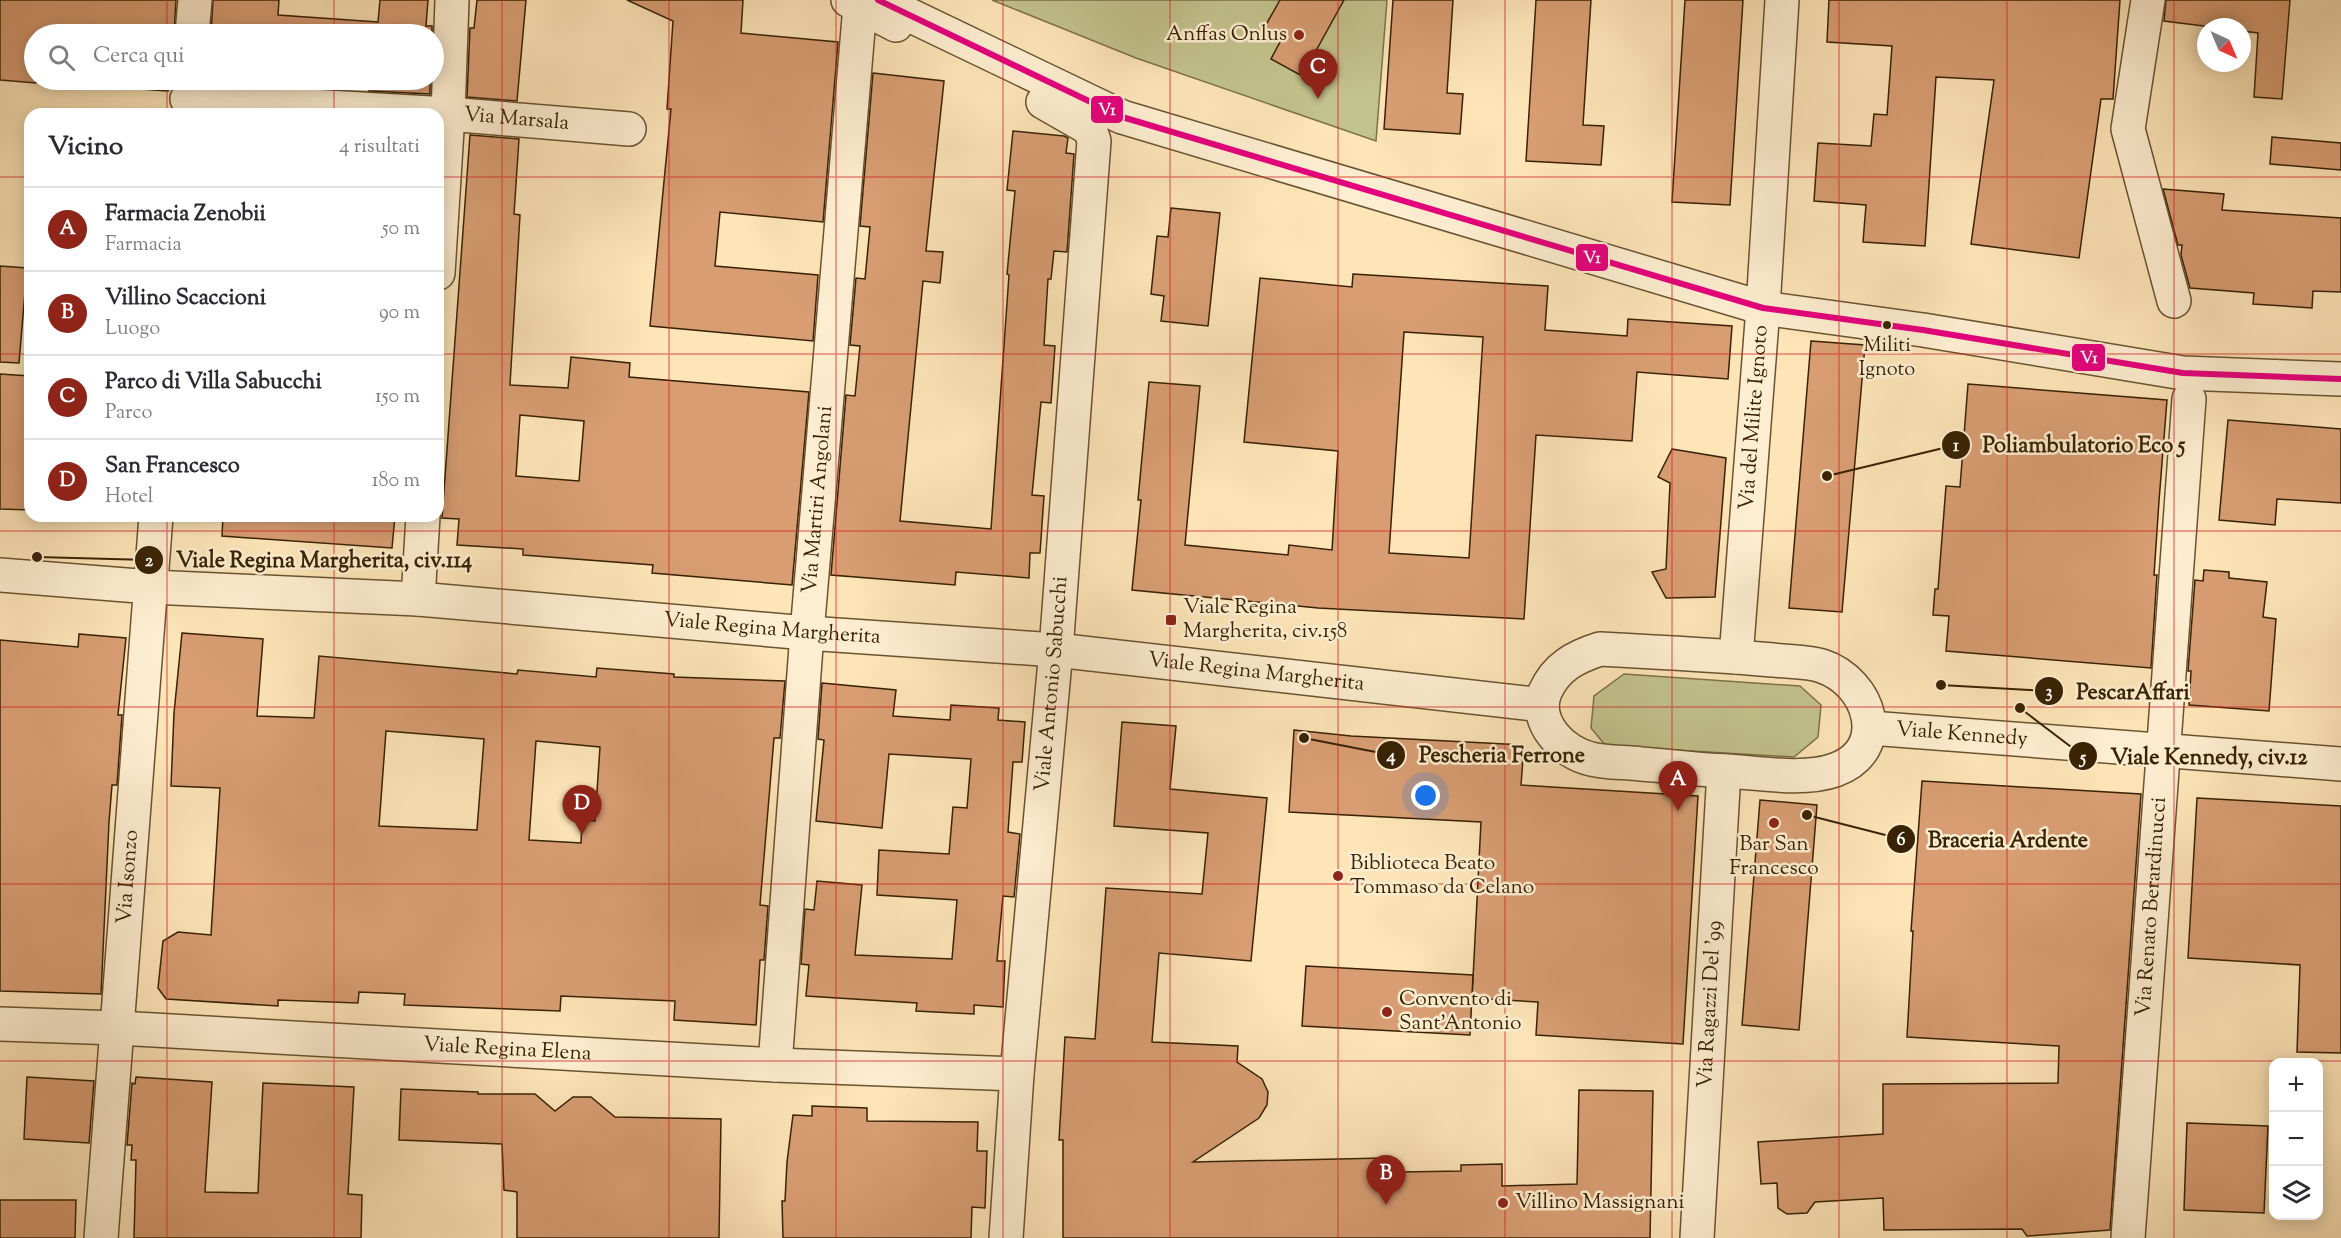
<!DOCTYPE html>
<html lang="it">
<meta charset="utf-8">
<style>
:root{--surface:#fff;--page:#f7f7f7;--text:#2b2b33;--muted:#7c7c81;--line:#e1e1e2;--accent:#8f2418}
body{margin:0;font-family:"Sorts Mill Goudy",serif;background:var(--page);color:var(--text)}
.controls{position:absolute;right:18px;bottom:18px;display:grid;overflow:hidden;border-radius:12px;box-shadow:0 3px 15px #0003}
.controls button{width:54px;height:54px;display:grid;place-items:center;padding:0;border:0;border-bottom:2px solid var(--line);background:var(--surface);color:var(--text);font:30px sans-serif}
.compass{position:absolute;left:2197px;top:18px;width:54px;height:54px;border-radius:50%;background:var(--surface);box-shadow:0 3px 15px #0003;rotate:136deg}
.you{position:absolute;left:1426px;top:796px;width:21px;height:21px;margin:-15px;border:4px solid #fff;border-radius:50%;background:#1a73e8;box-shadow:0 0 0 9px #1a73e833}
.badge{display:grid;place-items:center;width:39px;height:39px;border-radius:50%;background:var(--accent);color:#fff;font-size:20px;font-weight:700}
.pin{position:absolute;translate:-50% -50px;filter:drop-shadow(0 2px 3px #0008)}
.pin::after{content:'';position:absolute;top:32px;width:21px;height:18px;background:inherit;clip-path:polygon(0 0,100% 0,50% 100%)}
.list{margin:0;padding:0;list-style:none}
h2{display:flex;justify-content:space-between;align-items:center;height:78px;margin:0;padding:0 24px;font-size:26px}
h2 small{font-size:20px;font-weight:400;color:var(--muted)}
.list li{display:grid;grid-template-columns:39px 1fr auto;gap:18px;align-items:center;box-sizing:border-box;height:84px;padding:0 24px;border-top:2px solid var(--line)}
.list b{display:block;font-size:22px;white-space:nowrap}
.list p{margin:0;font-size:20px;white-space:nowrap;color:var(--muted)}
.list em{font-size:20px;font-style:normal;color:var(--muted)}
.icon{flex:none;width:33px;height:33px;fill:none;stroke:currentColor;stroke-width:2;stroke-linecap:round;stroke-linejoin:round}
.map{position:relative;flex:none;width:2341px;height:1238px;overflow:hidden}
.search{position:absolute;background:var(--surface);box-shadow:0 3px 15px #0003;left:24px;top:24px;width:420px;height:66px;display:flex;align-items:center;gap:15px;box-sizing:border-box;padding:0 21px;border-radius:33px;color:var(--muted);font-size:22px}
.panel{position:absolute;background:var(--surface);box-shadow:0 3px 15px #0003;left:24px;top:108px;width:420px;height:414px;border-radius:18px}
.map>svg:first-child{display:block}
.green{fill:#c3c38d;stroke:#7e7248;stroke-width:1.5}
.building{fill:#d89d73;stroke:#382203;stroke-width:1.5;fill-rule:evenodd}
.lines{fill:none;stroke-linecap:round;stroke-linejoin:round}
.minor-casing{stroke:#695330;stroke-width:36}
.minor{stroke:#feeed1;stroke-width:33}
.bus-1-casing{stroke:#feeed1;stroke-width:10}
.bus-1{stroke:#e5007d;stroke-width:6}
.grid{fill:none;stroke:#d62828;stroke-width:1.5;stroke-opacity:0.55}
.poi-dot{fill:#8f2418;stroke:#feeed1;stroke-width:2}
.bus-dot{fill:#382203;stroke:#feeed1;stroke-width:2}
.labels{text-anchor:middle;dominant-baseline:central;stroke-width:5;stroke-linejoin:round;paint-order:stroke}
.bus-label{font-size:20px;fill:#382203;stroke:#feeed1}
.poi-label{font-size:21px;fill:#382203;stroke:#feeed1;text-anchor:start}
.street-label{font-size:21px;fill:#382203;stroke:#feeed1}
.leader{fill:none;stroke:#382203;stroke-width:2}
.callout-dot{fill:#382203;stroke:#feeed1;stroke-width:2}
.mark-label{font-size:18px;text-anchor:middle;font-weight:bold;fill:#fff}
.callout-label{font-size:22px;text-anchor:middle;font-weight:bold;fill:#382203;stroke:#feeed1;stroke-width:5;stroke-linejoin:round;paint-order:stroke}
.line-badge{stroke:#feeed1;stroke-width:2}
.badge-label{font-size:16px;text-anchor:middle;font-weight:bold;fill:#fff}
</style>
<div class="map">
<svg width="2341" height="1238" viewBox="0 0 2341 1238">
<rect width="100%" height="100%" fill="#fde5b8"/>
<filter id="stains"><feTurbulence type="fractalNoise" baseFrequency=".00333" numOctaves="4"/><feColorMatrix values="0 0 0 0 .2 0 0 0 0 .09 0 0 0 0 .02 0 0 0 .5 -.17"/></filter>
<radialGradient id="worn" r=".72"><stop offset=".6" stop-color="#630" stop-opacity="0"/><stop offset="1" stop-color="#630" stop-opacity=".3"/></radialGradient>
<g class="green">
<polygon points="992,0 1387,0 1376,141 1136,58"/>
<polygon points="1624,674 1800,686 1821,705 1818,737 1794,757 1606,746 1591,728 1594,696"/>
</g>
<g class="building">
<polygon points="0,0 176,0 174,34 34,34 34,80 37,80 36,83 0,80"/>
<polygon points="213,0 279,0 278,15 378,22 380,0 428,0 426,26 432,26 432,34 211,34"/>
<polygon points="477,0 526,0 517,101 467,97 470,28 474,28"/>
<polygon points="627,0 743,0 741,33 838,42 823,222 720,212 715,266 818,275 813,341 650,326 671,109 667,109 673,21"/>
<polygon points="1280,0 1344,0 1302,76 1271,59 1281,40 1263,30"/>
<polygon points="1393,0 1453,0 1447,93 1463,94 1460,134 1384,129"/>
<polygon points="1536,0 1591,0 1583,125 1604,126 1601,165 1526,161"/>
<polygon points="1685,0 1743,0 1730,205 1672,202"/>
<polygon points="1829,0 2120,0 2113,99 2101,99 2079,258 1971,244 1994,80 1936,77 1925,246 1863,242 1866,205 1814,201 1818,143 1871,146 1874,114 1887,115 1892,46 1827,42"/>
<polygon points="2166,0 2290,0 2282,99 2254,97 2258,33 2242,31 2242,27 2212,27 2164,21"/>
<polygon points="873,73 944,81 926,251 943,252 940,283 923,281 900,521 991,529 1009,275 1007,274 1015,191 1007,190 1013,131 1064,136 1068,138 1066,153 1074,154 1067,252 1054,251 1051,279 1048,279 1044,345 1055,346 1051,403 1041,402 1032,495 1044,496 1040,553 1030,553 1029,578 956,572 955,585 831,575 846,395 855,396 860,346 850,345 856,278 865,279 870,227 860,226"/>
<polygon points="112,80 170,80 168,91 112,87"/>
<polygon points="303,80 430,80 430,94 369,91 370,83"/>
<path d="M470,135L519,139L514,214L520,215L510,385L568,388L571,357L630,363L629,377L809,392L792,585L652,573L653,565L523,555V549L457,545L459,519L442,518ZM520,415L584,421L579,481L516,476Z"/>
<polygon points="2272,137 2341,143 2341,170 2270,164"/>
<polygon points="2163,189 2224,194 2222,210 2341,218 2341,292 2313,291 2312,308 2253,304 2254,293 2190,288 2181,255 2182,245 2178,245"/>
<polygon points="1171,208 1220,213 1208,326 1161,321 1164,296 1151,294 1157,236 1168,237"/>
<polygon points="0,266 27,268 19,363 0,362"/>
<path d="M1353,274L1548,286L1545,330L1627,336L1628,319L1732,326L1728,379L1637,372L1632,441L1536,435L1524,619L1318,608L1132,590L1141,500H1138L1149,382L1200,386L1185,545L1288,555L1289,545L1332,550L1338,451L1244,442L1260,278L1352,287ZM1404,332L1483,337L1469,558L1389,553Z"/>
<polygon points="1811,341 1865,345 1842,612 1789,608"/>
<polygon points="0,374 30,376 30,510 0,509"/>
<polygon points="1968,384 2167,400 2159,501 2154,575 2157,575 2151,668 1946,651 1949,616 1933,615 1935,589 1938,589 1946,486 1960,487"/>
<polygon points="2228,420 2341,429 2341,503 2277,499 2275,525 2219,520"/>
<polygon points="1672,449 1726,458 1715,597 1666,598 1652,572 1666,569 1670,483 1658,477"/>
<polygon points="223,516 395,516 392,548 222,536"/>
<polygon points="2204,570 2229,572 2229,578 2267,582 2263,617 2276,619 2269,711 2189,705 2191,671 2188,671 2195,580 2203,581"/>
<path d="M182,633L263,639L257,716L314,718L319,656L517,674L518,670L596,677L597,668L674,674V677L785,681L780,738H774L760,905L768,906L764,960H760L756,1025L674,1020L675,1001L561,996L560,1011L404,1005L405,994L359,992L358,1003L278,1000V1006L166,999L158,988L163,941L178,932L211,935L220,788L171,786L174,713ZM386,731L484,739L477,830L379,826ZM536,741L600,747L595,821L582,820L581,843L529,840Z"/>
<polygon points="79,634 126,638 118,715 122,715 117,785 112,785 109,822 101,994 0,991 0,640 78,647"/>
<polygon points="822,683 896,690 893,716 950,720 951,705 999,708 998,720 1025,722 1022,762 1013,762 1008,832 1020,834 1014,897 1003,896 997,961 1005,961 1003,1007 974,1005 974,1014 916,1011 917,1003 806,996 809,965 801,964 805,909 814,910 817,881 862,885 855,955 952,959 957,900 877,895 879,850 949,854 953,807 967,808 971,759 889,754 882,828 816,821 824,740 818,739"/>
<polygon points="1122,722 1176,726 1170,789 1267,798 1251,961 1159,953 1152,1042 1238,1046 1237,1062 1262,1079 1268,1092 1267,1105 1259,1118 1193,1162 1384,1158 1384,1165 1401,1165 1401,1172 1461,1171 1461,1165 1502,1164 1502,1186 1577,1184 1579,1090 1653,1091 1650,1238 1063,1238 1063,1140 1059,1140 1065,1037 1095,1039 1106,888 1202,894 1208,833 1114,826"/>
<polygon points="1294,730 1351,736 1524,745 1521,785 1698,796 1683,1044 1536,1035 1538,1002 1472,998 1481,822 1289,812"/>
<polygon points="1922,781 2141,794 2110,1230 2027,1236 2022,1229 1884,1230 1883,1198 1815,1202 1807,1213 1787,1214 1778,1208 1777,1183 1761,1184 1758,1142 1883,1134 1883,1084 2058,1083 2059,1046 1907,1037 1913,931 1911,931"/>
<polygon points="2197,798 2341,806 2341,1053 2297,1052 2300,965 2188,958"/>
<polygon points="1760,800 1817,805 1799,1030 1742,1025"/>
<polygon points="1306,966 1473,975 1470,1035 1302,1026"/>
<polygon points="27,1077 94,1081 89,1143 24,1139"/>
<polygon points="136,1077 212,1082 205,1192 258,1193 263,1083 354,1087 348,1194 362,1195 361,1238 134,1238 136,1160 131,1160 132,1145 127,1145 132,1083 135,1084"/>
<polygon points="401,1089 478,1092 478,1094 535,1094 555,1111 573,1097 591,1097 615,1117 721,1119 719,1238 517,1238 517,1192 504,1190 502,1144 399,1140"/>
<polygon points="812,1106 867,1108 867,1121 978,1122 977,1151 987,1151 985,1208 972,1207 971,1238 783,1238 782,1201 785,1201 787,1162 793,1115 812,1116"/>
<polygon points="2187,1123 2268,1126 2264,1213 2184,1210"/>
<polygon points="0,1200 76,1200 75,1238 0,1238"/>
</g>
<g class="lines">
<g class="minor-casing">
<g id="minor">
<polyline points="848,0 896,25"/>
<polyline points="878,0 1122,117 1763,308 1923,330 2183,373 2341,379"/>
<polyline points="2148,0 2128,129 2174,301"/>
<polyline points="192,34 195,0"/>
<path id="s1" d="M187,99L448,114L629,129"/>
<polyline points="438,273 448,114 452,0"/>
<path id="s2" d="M0,575L151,587L418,599L807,633L1056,650L1542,705"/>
<polyline points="418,599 423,516"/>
<path d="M1600,649C1658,652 1715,655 1773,660C1788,662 1808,661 1822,666C1870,682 1892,749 1835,770C1804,781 1760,773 1727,771C1698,770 1669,766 1641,764C1624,762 1607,763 1591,759C1563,753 1533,722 1545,692C1556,667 1575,657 1600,649Z"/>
<path id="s3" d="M1736,657L1763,308L1782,0"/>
<path id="s4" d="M1870,728L2341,764"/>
<path id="s5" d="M0,1024L118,1028L775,1065L1017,1074"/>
<path id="s6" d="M775,1065L807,633L860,6"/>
<path id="s7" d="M101,1238L156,516"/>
<path id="s8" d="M1006,1238L1017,1074L1056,650L1094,141L1090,129L1043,102"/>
<path id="s9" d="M1697,1238L1724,771"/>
<path id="s10" d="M2128,1238L2189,399"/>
</g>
</g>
<use href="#minor" class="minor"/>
<g class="bus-1-casing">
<polyline id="bus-1" points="878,0 1122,117 1763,308 1923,330 2183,373 2341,379"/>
</g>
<use href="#bus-1" class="bus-1"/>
</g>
<path class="grid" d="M167,0V34M334,0V34M502,0V1238M669,0V1238M836,0V1238M1003,0V1238M1170,0V1238M1338,0V1238M1505,0V1238M1672,0V1238M1839,0V1238M2007,0V1238M2174,0V1238M167,80V114M334,80V114M0,177H30M438,177H2341M0,354H30M438,354H2341M167,516V1238M334,516V1238M0,531H2341M0,707H2341M0,884H2341M0,1061H2341"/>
<g class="poi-dot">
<circle cx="1299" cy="35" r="6"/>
<rect x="1165" y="614" width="12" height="12" rx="3"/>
<circle cx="1774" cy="823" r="6"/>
<circle cx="1338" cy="876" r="6"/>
<circle cx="1387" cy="1012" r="6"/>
<circle cx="1503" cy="1203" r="6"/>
</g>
<circle class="bus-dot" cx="1887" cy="325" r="5"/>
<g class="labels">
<g class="bus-label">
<text x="1887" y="346">Militi<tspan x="1887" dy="24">Ignoto</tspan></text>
</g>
<g class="poi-label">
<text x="1287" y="35" text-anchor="end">Anffas Onlus</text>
<text x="1183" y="608">Viale Regina<tspan x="1183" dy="24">Margherita, civ.158</tspan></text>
<text x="1774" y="845" text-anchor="middle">Bar San<tspan x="1774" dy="24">Francesco</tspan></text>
<text x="1350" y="864">Biblioteca Beato<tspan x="1350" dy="24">Tommaso da Celano</tspan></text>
<text x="1399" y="1000">Convento di<tspan x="1399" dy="24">Sant'Antonio</tspan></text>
<text x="1515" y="1203">Villino Massignani</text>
</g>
<g class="street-label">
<text stroke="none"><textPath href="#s1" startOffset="330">Via Marsala</textPath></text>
<text stroke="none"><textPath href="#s3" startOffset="240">Via del Milite Ignoto</textPath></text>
<text stroke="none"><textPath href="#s6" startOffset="567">Via Martiri Angolani</textPath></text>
<text stroke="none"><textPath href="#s2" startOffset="774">Viale Regina Margherita</textPath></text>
<text stroke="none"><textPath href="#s2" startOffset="1260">Viale Regina Margherita</textPath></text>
<text stroke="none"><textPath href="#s8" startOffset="556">Viale Antonio Sabucchi</textPath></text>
<text stroke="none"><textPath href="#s4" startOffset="92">Viale Kennedy</textPath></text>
<text stroke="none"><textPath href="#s7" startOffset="362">Via Isonzo</textPath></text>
<text stroke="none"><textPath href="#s10" startOffset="332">Via Renato Berardinucci</textPath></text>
<text stroke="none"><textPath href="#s9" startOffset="234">Via Ragazzi Del '99</textPath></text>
<text stroke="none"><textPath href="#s5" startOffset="508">Viale Regina Elena</textPath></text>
</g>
</g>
<path class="leader" d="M1827 476L1956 445M37 557L149 560M1941 685L2049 691M1304 738L1391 755M2020 708L2083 756M1807 815L1901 839"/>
<g class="callout-dot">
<circle cx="1827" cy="476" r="6"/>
<circle cx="37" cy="557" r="6"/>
<circle cx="1941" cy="685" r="6"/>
<circle cx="1304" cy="738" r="6"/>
<circle cx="2020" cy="708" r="6"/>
<circle cx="1807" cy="815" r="6"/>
<circle cx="1956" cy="445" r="15"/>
<circle cx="149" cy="560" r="15"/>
<circle cx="2049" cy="691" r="15"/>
<circle cx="1391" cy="755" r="15"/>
<circle cx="2083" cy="756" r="15"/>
<circle cx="1901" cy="839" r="15"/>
</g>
<g class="mark-label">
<text x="1956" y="451">1</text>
<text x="149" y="566">2</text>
<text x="2049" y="697">3</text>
<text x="1391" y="761">4</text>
<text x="2083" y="763">5</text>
<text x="1901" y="845">6</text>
</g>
<g class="callout-label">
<text x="2084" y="452">Poliambulatorio Eco 5</text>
<text x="324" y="567">Viale Regina Margherita, civ.114</text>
<text x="2133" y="699">PescarAffari</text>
<text x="1502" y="762">Pescheria Ferrone</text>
<text x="2209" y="764">Viale Kennedy, civ.12</text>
<text x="2008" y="847">Braceria Ardente</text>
</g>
<g class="line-badge">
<rect x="1090" y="95" width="34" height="29" rx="6" fill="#e5007d"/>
<rect x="1575" y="243" width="34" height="29" rx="6" fill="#e5007d"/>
<rect x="2071" y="343" width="35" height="29" rx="6" fill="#e5007d"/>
</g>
<g class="badge-label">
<text x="1107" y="115">V1</text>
<text x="1592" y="263">V1</text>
<text x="2089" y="363">V1</text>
</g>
<rect width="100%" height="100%" filter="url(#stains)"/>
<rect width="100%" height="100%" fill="url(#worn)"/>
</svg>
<div class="controls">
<button>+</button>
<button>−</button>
<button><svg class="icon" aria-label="layers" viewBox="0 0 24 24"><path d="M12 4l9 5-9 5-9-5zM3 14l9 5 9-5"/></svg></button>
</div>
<svg class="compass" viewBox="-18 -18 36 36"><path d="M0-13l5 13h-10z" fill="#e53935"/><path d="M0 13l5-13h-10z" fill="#7c7c81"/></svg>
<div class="you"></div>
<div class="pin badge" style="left:1678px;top:811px">A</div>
<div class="pin badge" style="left:1386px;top:1205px">B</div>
<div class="pin badge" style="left:1318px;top:99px">C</div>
<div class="pin badge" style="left:582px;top:835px">D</div>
<div class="search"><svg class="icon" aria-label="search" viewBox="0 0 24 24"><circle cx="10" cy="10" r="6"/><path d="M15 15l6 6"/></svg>Cerca qui</div>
<section class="panel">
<h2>Vicino<small>4 risultati</small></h2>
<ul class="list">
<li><span class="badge">A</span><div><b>Farmacia Zenobii</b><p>Farmacia</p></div><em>50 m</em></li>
<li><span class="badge">B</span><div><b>Villino Scaccioni</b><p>Luogo</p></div><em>90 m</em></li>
<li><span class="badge">C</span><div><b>Parco di Villa Sabucchi</b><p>Parco</p></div><em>150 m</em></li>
<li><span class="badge">D</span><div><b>San Francesco</b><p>Hotel</p></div><em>180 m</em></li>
</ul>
</section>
</div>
